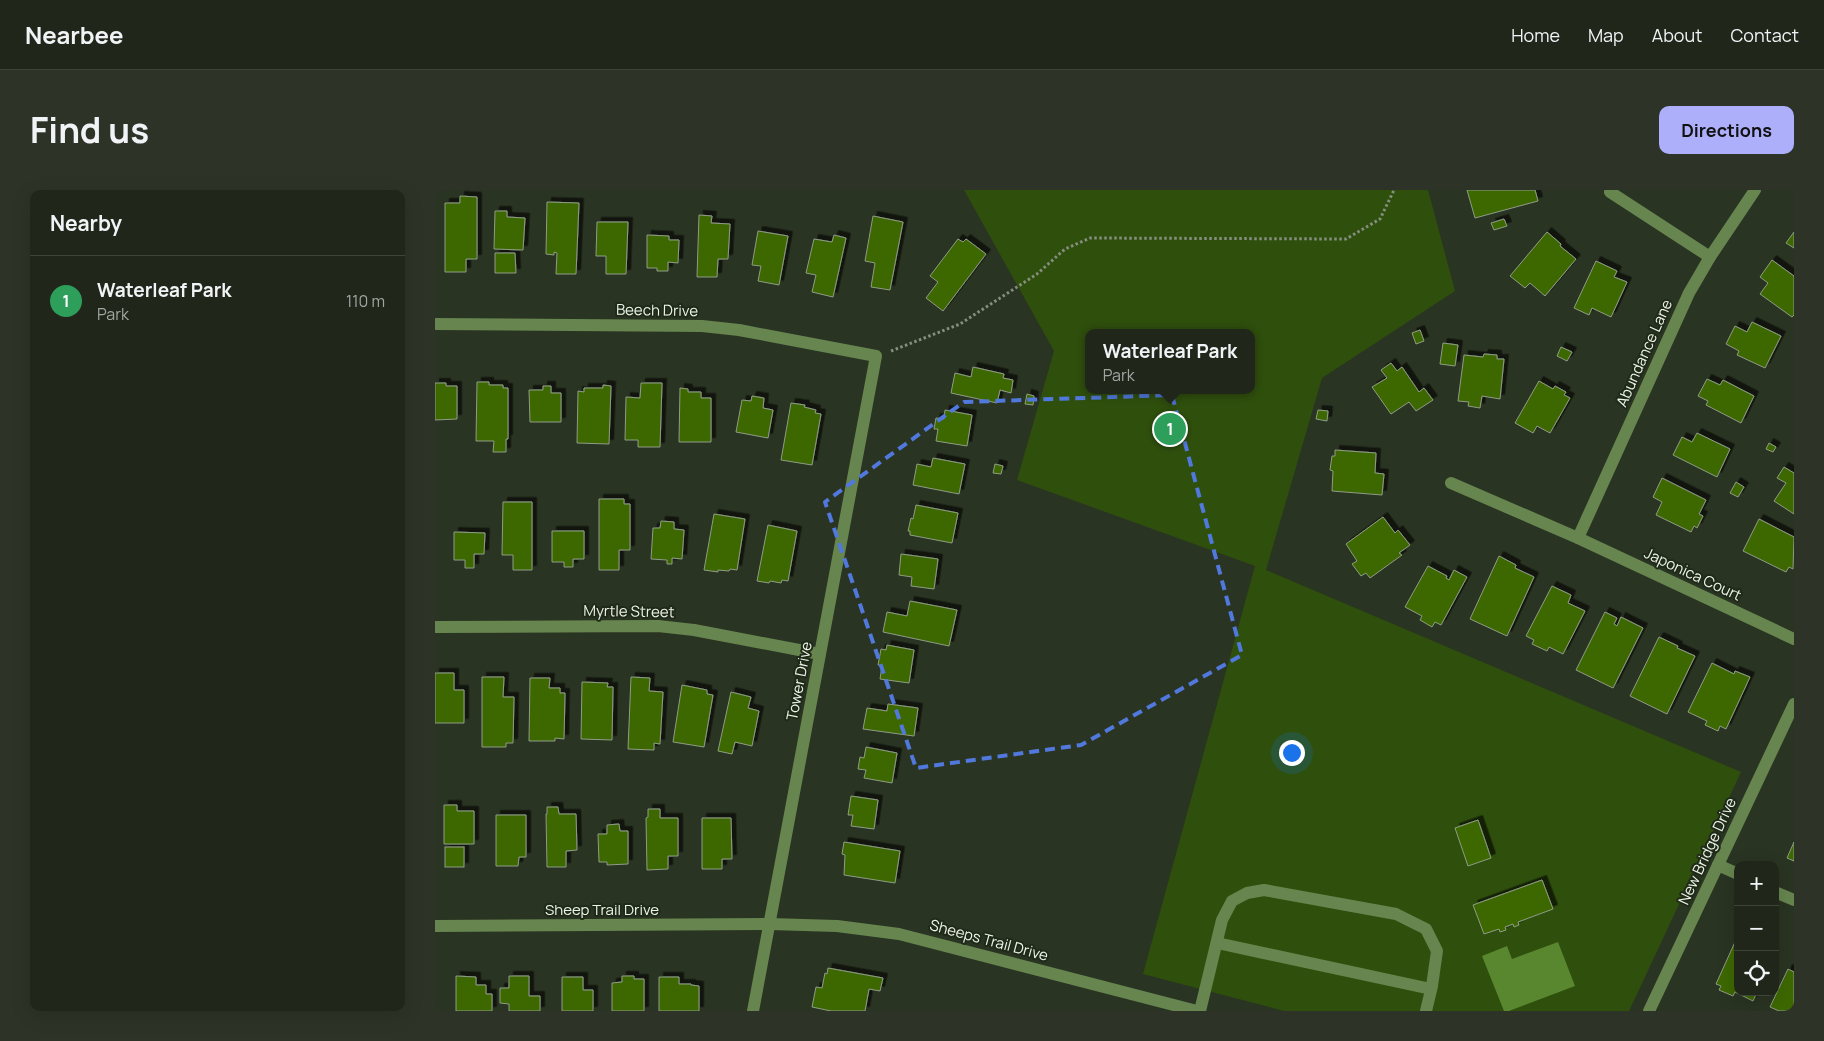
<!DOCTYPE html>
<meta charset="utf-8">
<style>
:root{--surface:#20271a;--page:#2d3327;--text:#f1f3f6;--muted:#a2a5a2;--line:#3d4439;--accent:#adaffb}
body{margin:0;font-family:Manrope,sans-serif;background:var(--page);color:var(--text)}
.controls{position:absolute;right:15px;bottom:15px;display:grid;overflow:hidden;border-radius:10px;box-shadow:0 5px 20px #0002}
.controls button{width:45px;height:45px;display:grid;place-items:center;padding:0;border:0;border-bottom:1px solid var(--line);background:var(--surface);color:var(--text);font:25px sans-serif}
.you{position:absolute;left:856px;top:562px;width:18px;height:18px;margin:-12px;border:4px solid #fff;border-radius:50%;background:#1a73e8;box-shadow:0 0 0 8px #1a73e833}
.badge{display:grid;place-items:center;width:32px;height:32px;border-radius:50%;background:var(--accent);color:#fff;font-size:16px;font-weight:700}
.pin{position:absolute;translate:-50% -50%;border:2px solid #fff;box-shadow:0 1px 5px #0006}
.popup{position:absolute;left:650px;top:139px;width:170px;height:65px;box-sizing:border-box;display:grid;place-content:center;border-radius:10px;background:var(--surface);filter:drop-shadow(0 1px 4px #0005);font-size:16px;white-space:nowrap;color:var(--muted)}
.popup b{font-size:19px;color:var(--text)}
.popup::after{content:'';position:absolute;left:50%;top:100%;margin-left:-10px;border:10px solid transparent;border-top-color:var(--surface)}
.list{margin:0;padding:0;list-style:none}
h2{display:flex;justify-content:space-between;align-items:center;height:65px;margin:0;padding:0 20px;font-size:21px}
h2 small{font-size:16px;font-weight:400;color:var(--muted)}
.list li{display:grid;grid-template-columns:32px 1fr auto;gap:15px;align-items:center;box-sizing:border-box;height:90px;padding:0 20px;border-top:1px solid var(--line)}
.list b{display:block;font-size:19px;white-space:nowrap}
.list p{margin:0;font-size:16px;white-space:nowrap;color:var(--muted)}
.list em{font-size:16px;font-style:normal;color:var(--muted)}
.icon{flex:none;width:28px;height:28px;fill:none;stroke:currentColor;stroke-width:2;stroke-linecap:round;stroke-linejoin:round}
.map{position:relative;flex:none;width:1359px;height:821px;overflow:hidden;border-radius:10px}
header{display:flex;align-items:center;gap:30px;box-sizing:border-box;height:70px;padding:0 25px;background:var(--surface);border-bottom:1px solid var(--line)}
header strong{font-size:24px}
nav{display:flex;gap:28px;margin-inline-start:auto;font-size:18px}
.intro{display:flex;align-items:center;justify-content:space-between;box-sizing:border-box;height:120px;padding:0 30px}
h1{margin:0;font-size:35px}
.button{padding:12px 22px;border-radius:10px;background:var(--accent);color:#111;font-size:18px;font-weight:700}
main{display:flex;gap:30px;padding:0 30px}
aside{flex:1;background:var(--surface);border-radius:10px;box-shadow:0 5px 20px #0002}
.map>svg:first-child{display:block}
.green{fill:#2f4f0d;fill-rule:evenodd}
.water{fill:#59872f}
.building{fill:#3c6802;stroke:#8f9c87;filter:url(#shadow)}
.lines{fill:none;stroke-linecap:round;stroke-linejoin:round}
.path{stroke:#858e7f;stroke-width:3;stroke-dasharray:2.5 2.5;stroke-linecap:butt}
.minor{stroke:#66854f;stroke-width:12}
.marked{fill:none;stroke:#5178dc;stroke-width:4;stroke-dasharray:10 6;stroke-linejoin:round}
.labels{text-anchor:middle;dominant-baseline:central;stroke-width:4;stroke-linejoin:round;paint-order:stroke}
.street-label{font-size:15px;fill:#edf4e8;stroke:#202a19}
</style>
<header>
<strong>Nearbee</strong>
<nav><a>Home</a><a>Map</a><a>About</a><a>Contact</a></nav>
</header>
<div class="intro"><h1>Find us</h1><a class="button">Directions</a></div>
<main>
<aside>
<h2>Nearby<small></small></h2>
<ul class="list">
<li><span class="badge" style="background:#2e9e5b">1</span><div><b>Waterleaf Park</b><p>Park</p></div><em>110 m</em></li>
</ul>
</aside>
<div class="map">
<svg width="1359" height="821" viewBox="0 0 1359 821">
<defs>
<filter id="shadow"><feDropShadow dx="4.5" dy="-4.5" stdDeviation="0" flood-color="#0009"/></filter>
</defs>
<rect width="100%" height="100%" fill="#2a3422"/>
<path class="green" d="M529,0H993L1020,101L887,188L831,380L1306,582L1194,821H849L708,784L820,376L582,290L619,161ZM654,143H816V200H654Z"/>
<polygon class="water" points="1123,752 1140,796 1074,821 1069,821 1047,766 1072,756 1077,769"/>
<g class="building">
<polygon points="1032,0 1100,0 1103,11 1040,28"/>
<polygon points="25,6 42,7 42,69 31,69 31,82 10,82 10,13 25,13"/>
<polygon points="112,12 144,13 141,84 121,84 122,63 119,62 119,65 111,64"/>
<polygon points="60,21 72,21 72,27 90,28 88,60 59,59"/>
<polygon points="264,25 277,26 276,33 295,34 293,69 283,69 282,87 262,87"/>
<polygon points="438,26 468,32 455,100 436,97 440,73 430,71"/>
<polygon points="1069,29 1072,36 1059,40 1056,33"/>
<polygon points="162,32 193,32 191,84 171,84 171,66 161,66"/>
<polygon points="323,41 353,46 344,95 323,91 326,76 317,75"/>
<polygon points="1112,42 1126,54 1125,56 1141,69 1110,106 1095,93 1090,98 1075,86"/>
<polygon points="1359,42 1359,58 1351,53"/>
<polygon points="212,45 234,46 234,50 244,50 243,73 233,72 233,81 222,81 222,78 212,78"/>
<polygon points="399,45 411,48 398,107 377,102 381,85 371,83 379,49 397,52"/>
<polygon points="523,49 528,52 531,49 551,64 508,121 491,108 503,92 495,86"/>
<polygon points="60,63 80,63 81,83 60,83"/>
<polygon points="1337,70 1359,86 1359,125 1357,127 1325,104 1333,93 1325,87"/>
<polygon points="1161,71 1182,81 1179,87 1192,92 1176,127 1157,118 1154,125 1139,118"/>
<polygon points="1317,132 1346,146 1330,178 1302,165 1304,161 1291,154 1300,136 1312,142"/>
<polygon points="985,140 989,151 981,154 977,143"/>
<polygon points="1008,153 1023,155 1020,176 1005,174"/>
<polygon points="1126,157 1137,162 1132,171 1122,166"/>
<polygon points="1049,164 1062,165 1062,169 1069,169 1065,209 1047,206 1045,218 1033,216 1034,212 1023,211 1029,165 1048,167"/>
<polygon points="956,173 962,181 967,177 984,202 989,198 998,210 981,221 974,212 956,224 937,197 952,188 946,180"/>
<polygon points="538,177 569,184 568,188 578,190 576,203 565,200 562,213 516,203 520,183 536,187"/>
<polygon points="1272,189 1285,195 1288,190 1319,206 1306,233 1271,215 1273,211 1263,206"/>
<polygon points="1104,191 1118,199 1120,196 1131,202 1129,205 1135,208 1115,243 1102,236 1098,243 1080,233"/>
<polygon points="42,192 54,192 54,195 68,195 68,198 73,198 73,249 71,249 71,262 58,262 59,251 41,251"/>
<polygon points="0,193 11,193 11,196 22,196 22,229 0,230"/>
<polygon points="206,193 227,193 225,257 203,257 203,250 190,250 191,207 205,208"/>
<polygon points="168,195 176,196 174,254 142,253 143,201 149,202 149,198 168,198"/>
<polygon points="108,196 116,196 116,203 126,203 126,232 95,232 94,200 108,200"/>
<polygon points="245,198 253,199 253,202 266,202 266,208 276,208 276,252 244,252"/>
<polygon points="592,204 599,206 598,215 590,214"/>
<polygon points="317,206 329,208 328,218 338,220 333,248 301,242 307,210 316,211"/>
<polygon points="356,213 370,215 369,217 381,220 380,223 386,224 377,275 346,270"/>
<polygon points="510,220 537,225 532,256 501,251 503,239 499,239 501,228 509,229"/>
<polygon points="883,220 893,221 892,231 881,229"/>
<polygon points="1262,243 1295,259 1282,287 1238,265 1247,247 1257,252"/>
<polygon points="1334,253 1341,257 1338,262 1331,259"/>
<polygon points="900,260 941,263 940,283 949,284 947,305 897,301 898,281 895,280 897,266 900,266"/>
<polygon points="498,268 530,274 524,304 478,295 482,274 496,277"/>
<polygon points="560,274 568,276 566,284 558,283"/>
<polygon points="1349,277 1359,283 1359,324 1339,311 1351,293 1342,288"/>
<polygon points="1227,288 1271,310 1264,324 1268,326 1262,338 1259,336 1256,342 1221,325 1227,312 1218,307"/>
<polygon points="1301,292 1309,297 1303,307 1295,303"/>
<polygon points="164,309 189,309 189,314 195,314 195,360 184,360 184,380 164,380"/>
<polygon points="68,312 97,312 97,380 78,380 78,365 67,365"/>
<polygon points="481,315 523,323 517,353 475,345 475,341 473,341 476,328 478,329"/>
<polygon points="279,324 310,329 302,380 295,379 294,381 283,380 283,382 269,380"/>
<polygon points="948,327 960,343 963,340 975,355 964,363 967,365 935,388 931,383 926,386 917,374 922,371 911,354"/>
<polygon points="1324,329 1359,347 1358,379 1354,377 1351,382 1308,361"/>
<polygon points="226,331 239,332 239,339 249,340 247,369 237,368 237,374 232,374 232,370 216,369 218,338 225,338"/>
<polygon points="333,335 362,341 353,391 347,390 346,393 335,391 334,393 322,391"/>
<polygon points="117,341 149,341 149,369 138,369 138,377 129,377 129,372 117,372"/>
<polygon points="19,342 50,343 49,364 39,364 39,378 30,378 30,370 19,370"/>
<polygon points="466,364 503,369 499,399 476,396 477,387 464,385"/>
<polygon points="1064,366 1081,375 1080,378 1099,387 1072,446 1035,429"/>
<polygon points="993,376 1012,386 1011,388 1014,390 1019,380 1032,387 1006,435 1000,432 997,437 985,430 987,426 970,417"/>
<polygon points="1117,396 1136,405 1133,413 1150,421 1128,464 1114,457 1112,461 1097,454 1099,450 1091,446"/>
<polygon points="475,411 522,420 514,456 448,442 452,422 472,426"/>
<polygon points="1170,422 1182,428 1179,434 1182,436 1186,427 1208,438 1178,498 1141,480"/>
<polygon points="1224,447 1243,456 1242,458 1260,466 1232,524 1195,506"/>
<polygon points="452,455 479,460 474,493 445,489 447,476 443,475 446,459 451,460"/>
<polygon points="1277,473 1299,484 1300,481 1315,487 1291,539 1285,536 1283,541 1270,535 1272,531 1253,522"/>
<polygon points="0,483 19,483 19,500 29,500 29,533 0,533"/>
<polygon points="47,487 69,487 68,507 79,507 78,553 71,553 71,557 47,557"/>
<polygon points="196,487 215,488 214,501 228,502 225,554 219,553 219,560 193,559"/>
<polygon points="95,488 115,488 114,498 125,498 125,503 130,503 129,549 120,548 120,551 94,551"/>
<polygon points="147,492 173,493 172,497 178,497 177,550 146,549"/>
<polygon points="247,495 272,500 272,504 278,505 269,557 238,552"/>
<polygon points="296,502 316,507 313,518 324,521 317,556 300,552 297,564 283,561"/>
<polygon points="453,514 483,518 479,546 428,539 432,518 452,521"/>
<polygon points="431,557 462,563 457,593 429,588 431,580 423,579 425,567 429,568"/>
<polygon points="416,606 443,610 439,639 416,636 418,625 413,625"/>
<polygon points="9,615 22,615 22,621 39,621 39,654 9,654"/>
<polygon points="112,617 123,617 124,624 141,624 142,660 131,661 131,677 112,677 111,624 112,624"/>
<polygon points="213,619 225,619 225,628 243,628 243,666 233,666 233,679 212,680 211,628 213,627"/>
<polygon points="61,625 91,625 91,667 84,667 83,676 61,676"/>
<polygon points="267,628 296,628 297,669 287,669 287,679 267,679"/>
<polygon points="1043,630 1056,668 1033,676 1020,638"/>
<polygon points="184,634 185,641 193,641 193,674 172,675 172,672 164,672 163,644 172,644 172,635"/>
<polygon points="409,652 465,661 460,693 409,685 410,665 407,664"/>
<polygon points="1359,652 1359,671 1352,668"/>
<rect x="10" y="657" width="19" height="20"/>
<polygon points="1107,690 1118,719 1083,732 1084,735 1079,737 1078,734 1070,737 1071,740 1065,742 1064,739 1049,744 1038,715"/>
<polygon points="1300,752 1303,754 1303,802 1322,802 1318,811 1300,802 1298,806 1284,800 1286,796 1281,794"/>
<polygon points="393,778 448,788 445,801 434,799 430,821 396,821 377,817 381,797 387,798 390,783 392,784"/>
<polygon points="1353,779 1359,782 1359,821 1344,821 1335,817"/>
<polygon points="21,786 41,787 41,795 51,795 51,804 57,804 57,821 21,821"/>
<polygon points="74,786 94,786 94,806 105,806 105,821 74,821 74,814 65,813 65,798 74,798"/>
<polygon points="187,786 199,786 199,789 209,789 209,821 177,821 177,793 187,792"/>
<polygon points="127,787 148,787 148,800 158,800 158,821 127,821"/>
<polygon points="224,787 244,787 244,794 256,794 256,795 264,796 264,821 224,821"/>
</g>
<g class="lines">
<polyline class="path" points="456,161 525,134 602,84 630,59 655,48 911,49 945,29 959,0"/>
<g class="minor">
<polyline points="1175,2 1275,67"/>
<polyline points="0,134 267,136 304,140 441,166 318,821"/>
<polyline points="1016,293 1143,348 1359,449"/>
<polyline points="1143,348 1254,103 1275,67 1320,0"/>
<polyline points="0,437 223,436 259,440 385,464"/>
<polyline points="1283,675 1303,684"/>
<polyline points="1340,702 1359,710"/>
<polyline points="0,736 335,734 402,736 464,744 762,821"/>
<polyline points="782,753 996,799"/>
<polyline points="765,821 787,730 797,711 812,703 829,700 961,724 991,739 1002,761 997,796 991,821"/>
<polyline points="1214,821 1359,514"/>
</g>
</g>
<path class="marked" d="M737,205L807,465L646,555L481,578L390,312L529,212Z"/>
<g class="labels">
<g class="street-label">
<text transform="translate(222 120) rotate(1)">Beech Drive</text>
<text transform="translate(1209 163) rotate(-66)">Abundance Lane</text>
<text transform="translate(1258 384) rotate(25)">Japonica Court</text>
<text transform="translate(194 421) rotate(1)">Myrtle Street</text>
<text transform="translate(364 491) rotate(-79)">Tower Drive</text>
<text transform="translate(1272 661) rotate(-65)">New Bridge Drive</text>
<text x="167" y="719">Sheep Trail Drive</text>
<text transform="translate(554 750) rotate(15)">Sheeps Trail Drive</text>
</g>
</g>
</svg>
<div class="controls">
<button>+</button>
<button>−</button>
<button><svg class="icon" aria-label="locate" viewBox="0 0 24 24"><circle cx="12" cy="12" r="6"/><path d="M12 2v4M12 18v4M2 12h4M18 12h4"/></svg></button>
</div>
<div class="you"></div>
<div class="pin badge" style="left:735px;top:239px;background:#2e9e5b">1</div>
<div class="popup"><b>Waterleaf Park</b>Park</div>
</div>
</main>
